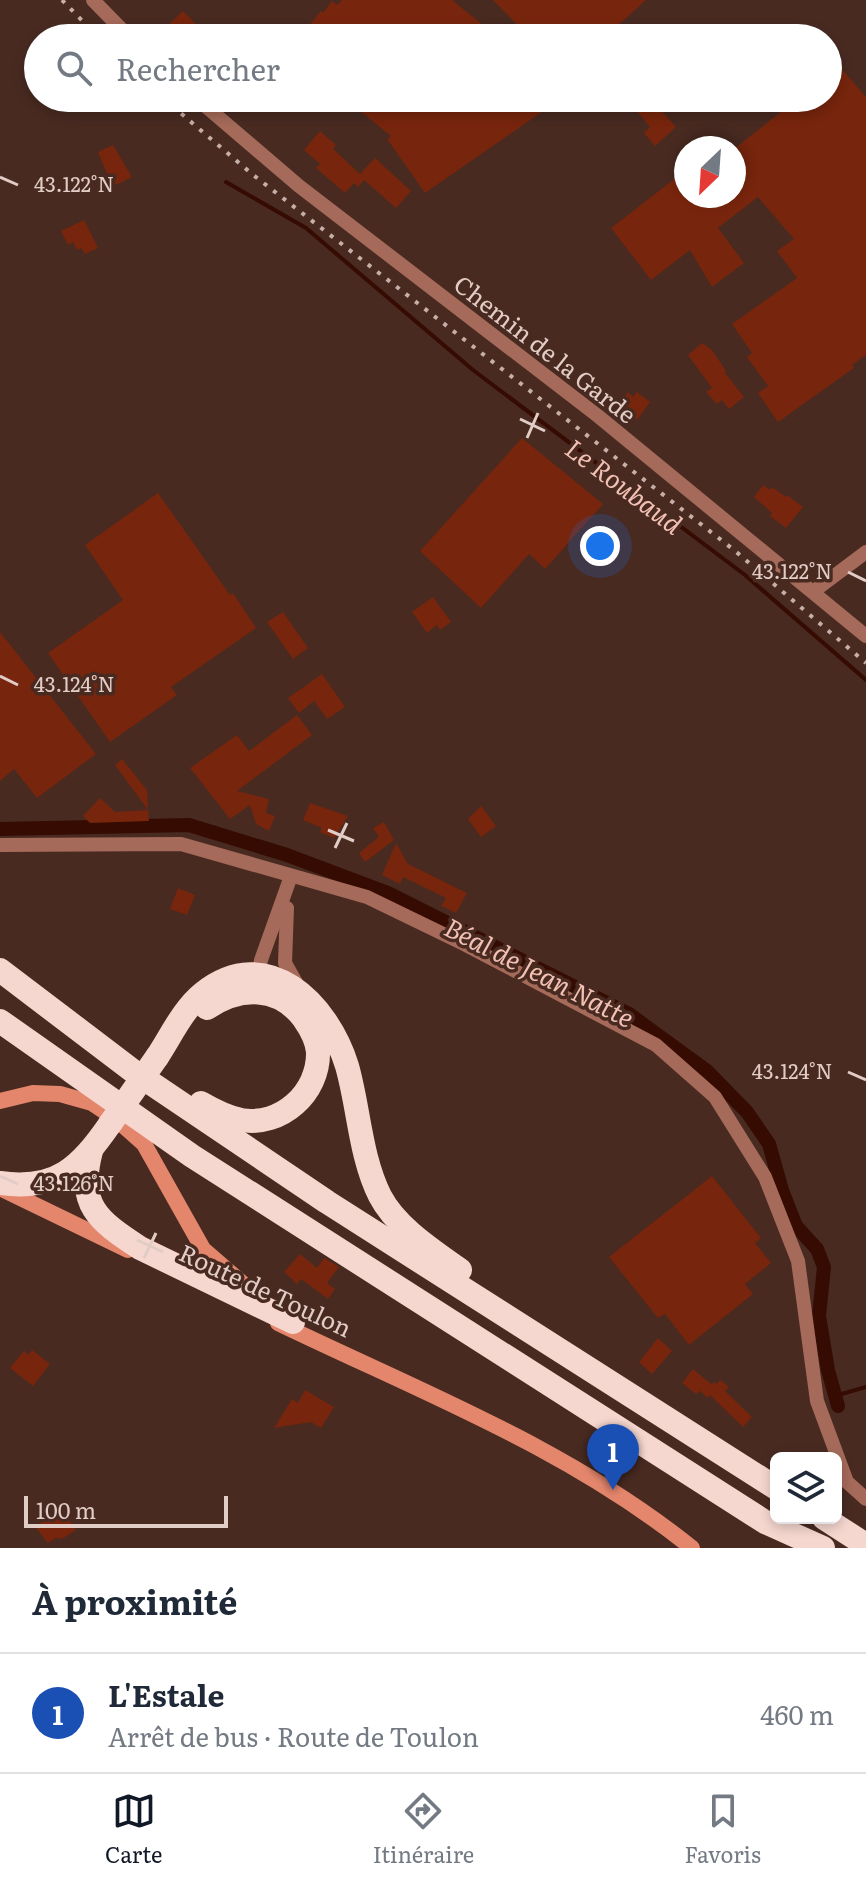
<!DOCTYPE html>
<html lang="fr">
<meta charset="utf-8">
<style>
:root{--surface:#fff;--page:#f6f6f7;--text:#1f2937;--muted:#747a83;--line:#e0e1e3;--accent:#111827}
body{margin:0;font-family:Literata,serif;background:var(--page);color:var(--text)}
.controls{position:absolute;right:24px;bottom:24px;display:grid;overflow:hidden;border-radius:12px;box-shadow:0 4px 12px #0003}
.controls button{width:72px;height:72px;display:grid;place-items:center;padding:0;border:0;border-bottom:2px solid var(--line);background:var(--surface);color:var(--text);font:40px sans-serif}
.compass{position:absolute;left:674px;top:136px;width:72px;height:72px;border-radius:50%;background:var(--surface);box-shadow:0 4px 12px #0003;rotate:205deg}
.scale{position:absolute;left:24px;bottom:20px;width:204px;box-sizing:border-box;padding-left:8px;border:4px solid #e1ccc6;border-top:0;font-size:22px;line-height:28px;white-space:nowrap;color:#e1ccc6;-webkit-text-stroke:6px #482a21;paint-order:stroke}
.you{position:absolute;left:600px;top:546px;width:28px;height:28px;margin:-20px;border:6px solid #fff;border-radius:50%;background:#1a73e8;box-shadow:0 0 0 12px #1a73e833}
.badge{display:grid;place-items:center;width:52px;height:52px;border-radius:50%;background:var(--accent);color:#fff;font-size:26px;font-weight:700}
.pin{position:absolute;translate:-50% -66px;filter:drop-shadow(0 2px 4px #0008)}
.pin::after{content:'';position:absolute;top:42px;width:28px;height:24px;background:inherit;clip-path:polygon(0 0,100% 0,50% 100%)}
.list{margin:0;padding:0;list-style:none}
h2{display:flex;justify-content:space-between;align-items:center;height:104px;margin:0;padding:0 32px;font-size:34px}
h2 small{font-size:26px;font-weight:400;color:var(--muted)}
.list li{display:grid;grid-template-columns:52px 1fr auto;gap:24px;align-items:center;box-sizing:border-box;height:120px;padding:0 32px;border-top:2px solid var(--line)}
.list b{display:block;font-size:30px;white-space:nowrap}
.list p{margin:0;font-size:26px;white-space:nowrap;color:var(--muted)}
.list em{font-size:26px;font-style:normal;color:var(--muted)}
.icon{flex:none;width:44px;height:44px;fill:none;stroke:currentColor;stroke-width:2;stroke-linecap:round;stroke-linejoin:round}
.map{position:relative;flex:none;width:866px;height:1548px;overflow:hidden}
.search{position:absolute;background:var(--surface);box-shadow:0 4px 12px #0003;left:24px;right:24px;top:24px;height:88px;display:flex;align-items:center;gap:20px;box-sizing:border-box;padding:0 28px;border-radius:44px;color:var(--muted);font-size:30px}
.sheet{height:224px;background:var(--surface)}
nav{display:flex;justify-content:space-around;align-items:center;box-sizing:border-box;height:112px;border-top:2px solid var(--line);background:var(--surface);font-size:22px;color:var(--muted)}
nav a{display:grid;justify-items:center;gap:4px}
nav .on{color:var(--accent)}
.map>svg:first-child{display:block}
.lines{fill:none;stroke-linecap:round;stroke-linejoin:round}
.stream{stroke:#360b02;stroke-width:4}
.canal{stroke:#360b02;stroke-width:14}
.building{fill:#77250c}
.street{stroke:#a56a59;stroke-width:14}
.secondary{stroke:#e4866c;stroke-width:16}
.highway{stroke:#f5d7cf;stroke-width:24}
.rail{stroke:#c5afa8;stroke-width:4;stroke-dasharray:4 8;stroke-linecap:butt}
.highway-bridge{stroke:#f5d7cf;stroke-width:24}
.ticks{fill:none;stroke:#e1ccc6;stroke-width:3}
.labels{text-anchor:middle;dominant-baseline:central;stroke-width:7;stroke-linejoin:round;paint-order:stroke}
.street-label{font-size:24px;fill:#e1ccc6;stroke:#482a21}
.water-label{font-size:26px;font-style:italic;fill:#f2c1b3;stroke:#482a21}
.ticks-label{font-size:20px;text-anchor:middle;fill:#e1ccc6;stroke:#482a21;stroke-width:7;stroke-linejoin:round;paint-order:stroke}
</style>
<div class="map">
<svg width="866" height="1548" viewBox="0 0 866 1548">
<rect width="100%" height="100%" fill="#482a21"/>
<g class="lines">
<g class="stream">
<polyline points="226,182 306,228 473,370 745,575 866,680"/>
<polyline points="835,1396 866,1387"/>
</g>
<polyline class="canal" points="0,829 189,825 287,855 388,893 629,1014 707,1071 747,1112 769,1144 782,1190 796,1226 817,1249 824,1267 819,1316 828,1370 838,1406"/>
</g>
<g class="building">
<polygon points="342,0 452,0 499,38 299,38 321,11 323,13 332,1 337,5"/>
<polygon points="493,0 646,0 604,38 510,38 522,30"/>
<polygon points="183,11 209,38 155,38 164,29"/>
<polygon points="840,67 866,97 866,355 852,365 854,368 778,422 758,393 768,386 747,357 752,353 732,324 797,278 777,251 794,239 758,197 718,228 744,263 712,287 690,250 651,280 611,228 686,170 686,196 734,196 734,149 792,103 794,106 803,98 828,98 828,77"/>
<polygon points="344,98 562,98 425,193 387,139 391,136"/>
<polygon points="638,98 663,98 656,105 676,127 655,146 644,133 650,127 631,104"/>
<polygon points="320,131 336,145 333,149 360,174 375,158 411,191 396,208 364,180 358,187 354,183 345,193 316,168 320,164 304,150"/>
<polygon points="113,145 132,177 116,185 112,178 109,179 98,152"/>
<polygon points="84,220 98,248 85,254 81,248 77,250 73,242 68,245 61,231"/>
<polygon points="702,343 712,350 726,371 725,373 744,397 729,409 722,400 717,404 706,392 712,388 688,355"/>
<polygon points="628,392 633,397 637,392 650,402 637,420 632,416 628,425 604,407 611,397 618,406"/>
<polygon points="522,438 603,504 545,569 529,554 481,608 420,551"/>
<polygon points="763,485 770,490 772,487 786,497 787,495 803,507 786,528 770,516 772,513 754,497"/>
<polygon points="158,493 230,595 233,593 256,628 171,687 177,695 110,742 48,653 123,600 85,545"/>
<polygon points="433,597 451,622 440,630 437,625 427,633 412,612"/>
<polygon points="283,612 308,648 293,659 267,622"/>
<polygon points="0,632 96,754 37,798 14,769 0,781"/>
<polygon points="322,674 345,707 327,719 314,701 299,713 288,698"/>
<polygon points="297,715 312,735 237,791 269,799 266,813 275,816 269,831 256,824 250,805 230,819 190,768 237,735 249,751"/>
<polygon points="122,759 147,790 148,810 115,765"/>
<polygon points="100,798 115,812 148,810 149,821 90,823 83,816"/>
<polygon points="310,803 348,816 334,838 320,832 322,828 303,820"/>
<polygon points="481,806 496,826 481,837 468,819"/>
<polygon points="384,822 394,840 365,862 359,853 379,837 373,828"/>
<polygon points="396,843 408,864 467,893 456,913 441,906 446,898 403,877 400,884 382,875"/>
<polygon points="178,888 195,895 187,915 170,909"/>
<polygon points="712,1176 761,1238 755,1243 771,1263 745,1284 753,1294 689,1345 665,1314 658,1318 609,1257"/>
<polygon points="300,1254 317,1268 324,1258 339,1267 327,1283 335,1289 328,1299 301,1279 297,1284 284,1272"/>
<polygon points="658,1338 672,1351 652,1374 639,1362"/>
<polygon points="32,1350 50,1364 33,1386 10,1368 24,1351 28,1355"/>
<polygon points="693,1369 711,1384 714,1382 717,1384 720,1380 729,1387 725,1391 752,1417 743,1427 710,1395 708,1398 700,1391 696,1394 682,1383"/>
<polygon points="305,1390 334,1407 321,1428 311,1422 274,1428 292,1399 298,1403"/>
<polygon points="61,1509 76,1530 62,1539 56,1538 48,1543 35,1527"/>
</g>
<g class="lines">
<g class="street">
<polyline points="93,0 130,38"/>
<polyline points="196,98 299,186 598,416 866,636"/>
<polyline points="814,591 866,552"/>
<polyline points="0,845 181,844 367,897 464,944 656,1045 715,1097 765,1177 798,1261 817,1401 847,1482 866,1499"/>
<polyline points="287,908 285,963 299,988"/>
<polyline points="261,982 259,973 261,960 291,876"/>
</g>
<g class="secondary">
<polyline points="0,1101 33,1093 60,1094 92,1103 116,1119 144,1144 203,1249 257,1296"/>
<polyline points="0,1188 128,1250"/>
<path d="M278,1323C421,1392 568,1448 692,1548"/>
</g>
<g class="highway">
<polyline points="0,970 133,1071 327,1202 776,1488"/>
<polyline points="0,1021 192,1156 765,1522 823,1548"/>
<path d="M157,1057C171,1036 183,1009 203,993C267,942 328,1004 347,1066C359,1108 360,1156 380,1196C396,1227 432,1250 460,1270"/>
<path d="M201,1103C213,1110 227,1117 241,1120C281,1127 319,1093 318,1052C317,1040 311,1029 304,1019C279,985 240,986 207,1008"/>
<path d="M91,1151C77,1205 97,1220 140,1248L293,1322"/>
<path d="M0,1183C57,1191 80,1167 110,1124"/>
<polyline points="824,1518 866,1545"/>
</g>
<g class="rail">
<polyline points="62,0 99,38"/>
<polyline points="163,98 252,174 734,550 866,663"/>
</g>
<polyline class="highway-bridge" points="110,1124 157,1057"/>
</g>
<path class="ticks" d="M0,177L18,185M520,419L545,431M527,438L538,413M848,572L866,581M0,676L18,685M328,830L354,841M335,848L347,823M848,1072L866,1080M0,1176L18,1184M137,1240L163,1252M144,1258L156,1233"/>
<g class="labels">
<g class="street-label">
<text transform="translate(546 348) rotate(38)">Chemin de la Garde</text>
<text transform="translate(266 1289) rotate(25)">Route de Toulon</text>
</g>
<g class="water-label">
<text transform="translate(625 485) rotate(37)">Le Roubaud</text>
<text transform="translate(540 971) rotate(27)">Béal de Jean Natte</text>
</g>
</g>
<g class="ticks-label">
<text x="74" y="192">43.122°N</text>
<text x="792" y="579">43.122°N</text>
<text x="74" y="692">43.124°N</text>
<text x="792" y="1079">43.124°N</text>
<text x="74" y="1191">43.126°N</text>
</g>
</svg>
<div class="controls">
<button><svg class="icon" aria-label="layers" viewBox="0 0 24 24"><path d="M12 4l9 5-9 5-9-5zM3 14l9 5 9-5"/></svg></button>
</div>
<svg class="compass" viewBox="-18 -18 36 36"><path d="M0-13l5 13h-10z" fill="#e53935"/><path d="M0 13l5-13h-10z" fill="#747a83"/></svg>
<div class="scale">100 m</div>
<div class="you"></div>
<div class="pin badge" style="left:613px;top:1490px;background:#1a4fb4">1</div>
<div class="search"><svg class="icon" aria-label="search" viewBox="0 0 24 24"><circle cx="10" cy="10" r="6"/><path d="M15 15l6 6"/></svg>Rechercher</div>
</div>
<section class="sheet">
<h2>À proximité<small></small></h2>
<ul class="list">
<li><span class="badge" style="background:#1a4fb4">1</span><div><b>L'Estale</b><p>Arrêt de bus · Route de Toulon</p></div><em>460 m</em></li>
</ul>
</section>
<nav>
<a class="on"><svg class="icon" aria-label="map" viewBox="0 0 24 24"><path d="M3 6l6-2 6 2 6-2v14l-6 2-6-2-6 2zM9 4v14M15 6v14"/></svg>Carte</a>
<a><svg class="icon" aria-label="directions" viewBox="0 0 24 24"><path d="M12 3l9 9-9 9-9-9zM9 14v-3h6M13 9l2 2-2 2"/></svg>Itinéraire</a>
<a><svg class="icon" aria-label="saved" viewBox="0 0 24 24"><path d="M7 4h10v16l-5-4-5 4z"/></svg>Favoris</a>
</nav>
